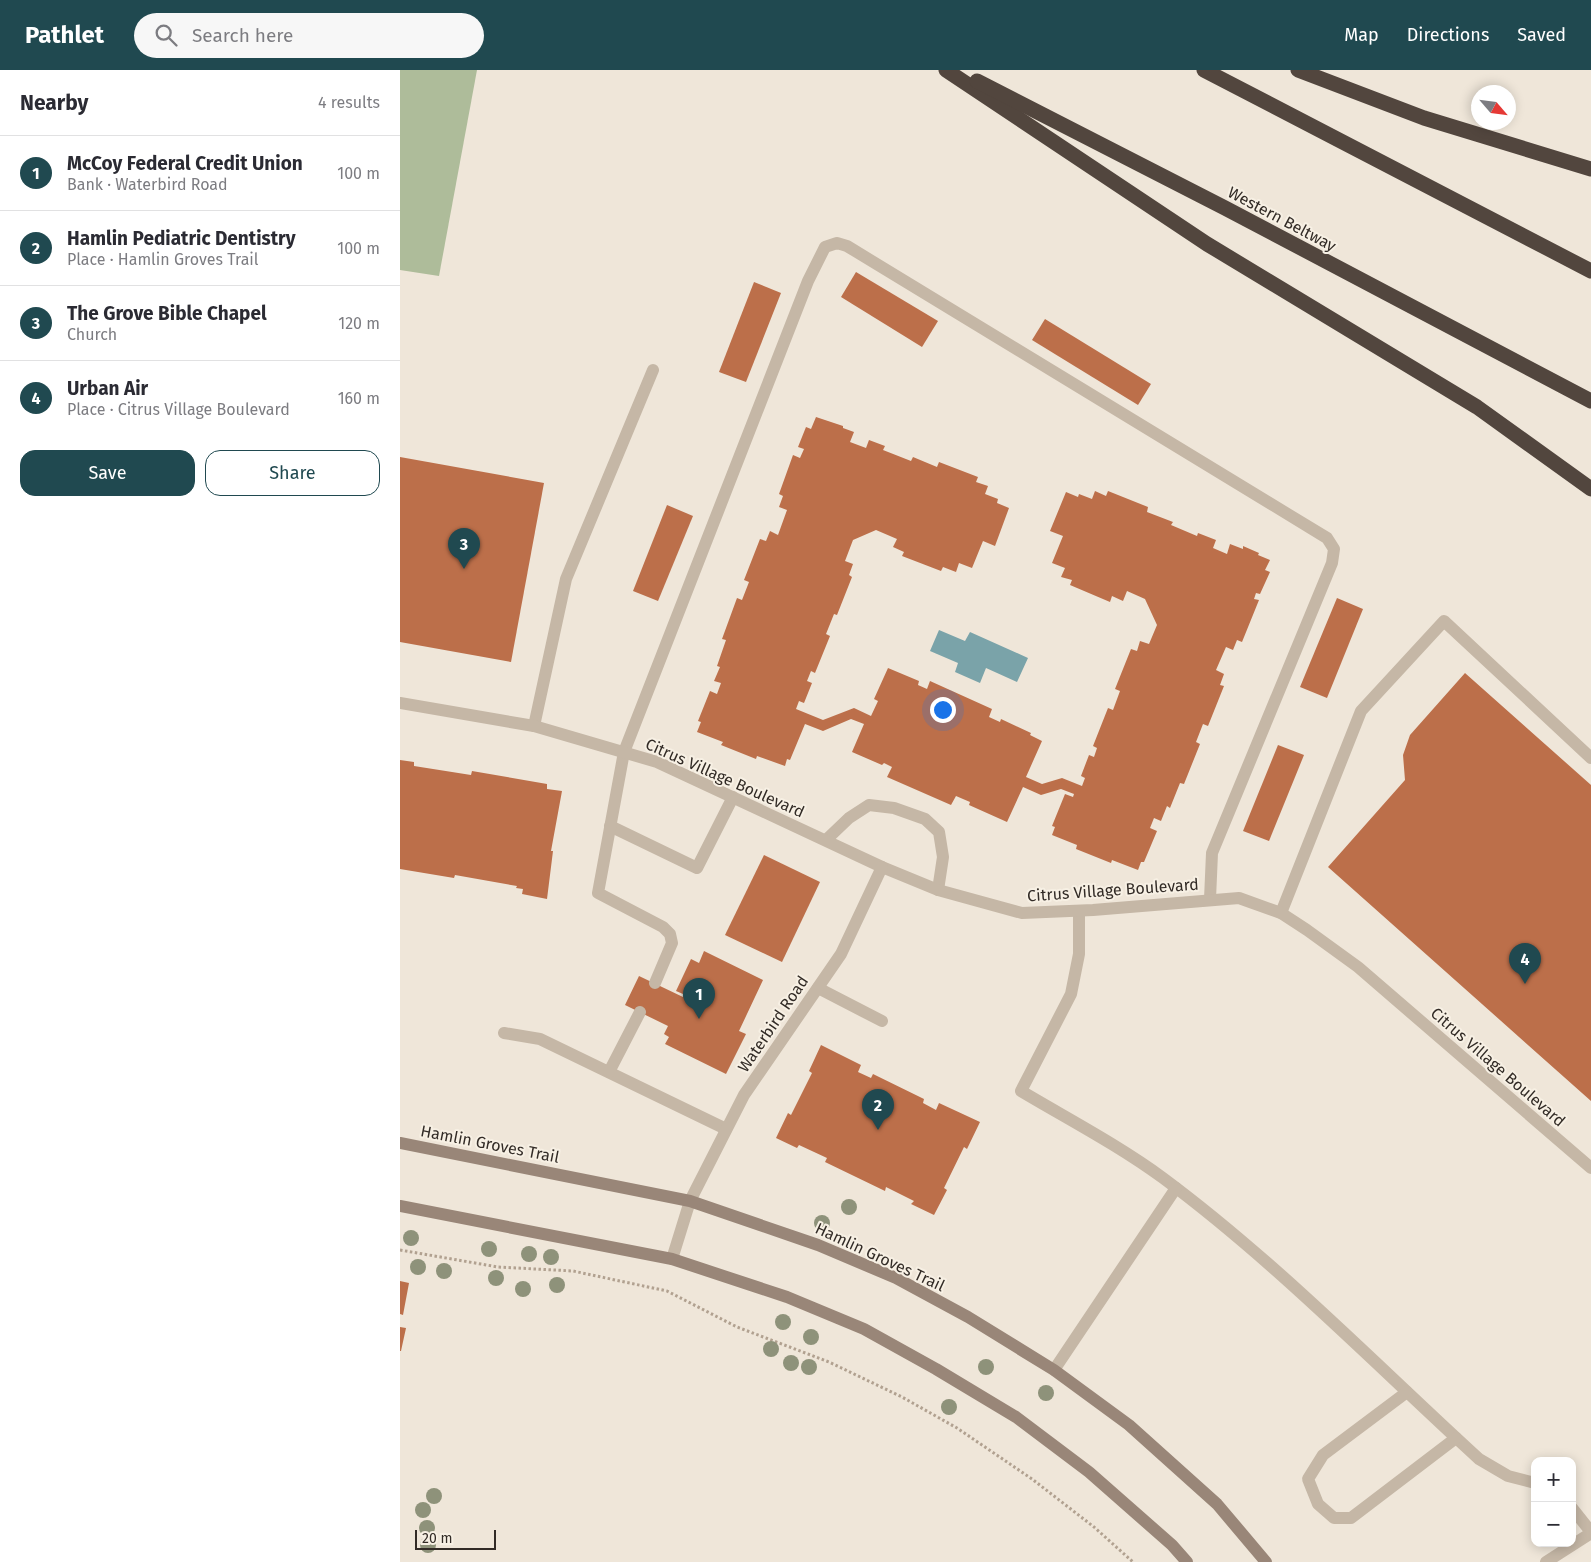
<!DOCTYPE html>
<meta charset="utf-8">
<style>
:root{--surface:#fff;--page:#f7f7f7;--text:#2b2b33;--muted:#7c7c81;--line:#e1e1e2;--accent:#204950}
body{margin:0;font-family:"Fira Sans",sans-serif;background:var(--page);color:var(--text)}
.controls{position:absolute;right:15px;bottom:15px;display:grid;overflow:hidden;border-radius:10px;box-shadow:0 2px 12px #0003}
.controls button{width:45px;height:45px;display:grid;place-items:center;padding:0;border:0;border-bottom:1px solid var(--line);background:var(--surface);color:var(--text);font:25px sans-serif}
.compass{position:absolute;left:1071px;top:15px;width:45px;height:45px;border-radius:50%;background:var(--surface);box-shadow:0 2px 12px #0003;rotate:118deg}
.scale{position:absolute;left:15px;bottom:12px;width:81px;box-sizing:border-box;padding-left:5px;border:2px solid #322b26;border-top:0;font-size:14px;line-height:18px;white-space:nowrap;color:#322b26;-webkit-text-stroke:4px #f7f0e4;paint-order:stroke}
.you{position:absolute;left:542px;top:639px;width:18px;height:18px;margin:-12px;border:4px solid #fff;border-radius:50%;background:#1a73e8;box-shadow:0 0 0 8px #1a73e833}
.badge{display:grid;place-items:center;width:32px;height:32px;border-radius:50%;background:var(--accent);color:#fff;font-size:16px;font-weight:700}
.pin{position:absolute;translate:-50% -41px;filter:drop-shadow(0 1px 2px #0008)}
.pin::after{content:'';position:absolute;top:26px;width:18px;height:15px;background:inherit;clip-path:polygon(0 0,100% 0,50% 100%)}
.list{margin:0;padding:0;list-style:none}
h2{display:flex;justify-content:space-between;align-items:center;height:65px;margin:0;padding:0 20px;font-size:21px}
h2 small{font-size:16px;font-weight:400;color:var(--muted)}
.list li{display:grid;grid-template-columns:32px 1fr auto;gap:15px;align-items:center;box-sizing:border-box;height:75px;padding:0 20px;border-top:1px solid var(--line)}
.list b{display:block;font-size:19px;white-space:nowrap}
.list p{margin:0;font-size:16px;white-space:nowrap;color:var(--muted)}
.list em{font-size:16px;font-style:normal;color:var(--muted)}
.actions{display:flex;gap:10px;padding:15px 20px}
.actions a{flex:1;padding:11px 0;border:1px solid var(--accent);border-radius:15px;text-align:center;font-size:18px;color:var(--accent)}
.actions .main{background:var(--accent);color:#fff}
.icon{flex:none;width:28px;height:28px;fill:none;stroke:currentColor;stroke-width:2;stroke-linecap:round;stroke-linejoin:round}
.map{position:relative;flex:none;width:1191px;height:1492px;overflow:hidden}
header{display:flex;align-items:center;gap:30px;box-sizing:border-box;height:70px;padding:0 25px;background:var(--accent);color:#fff}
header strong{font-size:24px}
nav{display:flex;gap:28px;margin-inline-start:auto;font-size:18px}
.search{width:350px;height:45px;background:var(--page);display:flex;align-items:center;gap:12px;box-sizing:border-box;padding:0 18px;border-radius:28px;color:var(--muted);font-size:19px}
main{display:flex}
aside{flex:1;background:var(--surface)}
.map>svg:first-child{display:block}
.green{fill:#aebc9a}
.water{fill:#7aa3a9}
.building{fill:#bc6f4a}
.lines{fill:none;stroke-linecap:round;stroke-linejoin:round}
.path{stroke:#b1a190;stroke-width:3;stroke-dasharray:2.5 2.5;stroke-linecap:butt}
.service{stroke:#c5b7a6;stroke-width:12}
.minor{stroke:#c5b7a6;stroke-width:12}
.secondary{stroke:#998678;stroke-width:12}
.motorway{stroke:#52463e;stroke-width:15}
.tree{fill:#8e927a}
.labels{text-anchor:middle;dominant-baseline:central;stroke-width:4;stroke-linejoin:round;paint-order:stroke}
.street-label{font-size:16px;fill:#322b26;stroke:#f7f0e4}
</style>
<header>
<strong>Pathlet</strong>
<div class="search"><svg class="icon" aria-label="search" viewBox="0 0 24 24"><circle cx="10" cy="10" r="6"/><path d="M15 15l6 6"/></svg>Search here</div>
<nav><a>Map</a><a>Directions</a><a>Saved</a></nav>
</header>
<main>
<aside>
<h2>Nearby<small>4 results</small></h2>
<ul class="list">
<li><span class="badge">1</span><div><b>McCoy Federal Credit Union</b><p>Bank · Waterbird Road</p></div><em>100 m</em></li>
<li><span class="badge">2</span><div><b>Hamlin Pediatric Dentistry</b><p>Place · Hamlin Groves Trail</p></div><em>100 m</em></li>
<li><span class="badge">3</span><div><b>The Grove Bible Chapel</b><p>Church</p></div><em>120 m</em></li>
<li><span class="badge">4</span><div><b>Urban Air</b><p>Place · Citrus Village Boulevard</p></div><em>160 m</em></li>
</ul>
<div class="actions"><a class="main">Save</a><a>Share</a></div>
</aside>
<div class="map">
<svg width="1191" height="1492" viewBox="0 0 1191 1492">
<rect width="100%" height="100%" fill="#efe6d9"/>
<polygon class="green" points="0,0 77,0 39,206 0,200"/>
<polygon class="water" points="539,560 565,571 570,562 628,588 617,612 586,598 580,613 555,602 558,593 530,581"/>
<g class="building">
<polygon points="456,202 538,251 522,277 441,227"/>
<polygon points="354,212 381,223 346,312 319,302"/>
<polygon points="645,249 751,314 738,335 632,270"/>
<polygon points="416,347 443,356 443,358 454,362 450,372 466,378 469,370 485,376 483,380 511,391 513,387 537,397 539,392 578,407 576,412 588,416 585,424 598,429 597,433 609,438 595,476 583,471 572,498 559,493 556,502 543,497 541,501 502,486 504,482 493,477 497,469 476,460 453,470 445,491 453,494 449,505 452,507 437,545 434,544 426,564 430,566 415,603 411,601 407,611 412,613 404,633 399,631 396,639 423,650 454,638 471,646 478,631 474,629 488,598 519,611 518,615 527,619 530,611 592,639 589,647 600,652 601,649 631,663 630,665 642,671 626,707 642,714 662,708 682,716 685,708 681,706 689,685 694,687 697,678 693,676 708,638 713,640 720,621 715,619 731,579 737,581 740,571 749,574 757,555 745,529 727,521 723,531 712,526 710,532 670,515 672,510 661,507 665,498 652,493 663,466 650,461 666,422 678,427 679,424 692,429 695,421 706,426 708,421 748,437 747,442 773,452 771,455 797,466 798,463 816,470 813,478 827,484 830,474 843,479 843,476 859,483 858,485 870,490 865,500 870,502 860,524 856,523 854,529 859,530 842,572 837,570 833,580 826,577 816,600 824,604 820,615 824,616 808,656 803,654 796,672 800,674 784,714 780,713 770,738 767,736 761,751 754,748 750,758 757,761 744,792 741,792 738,800 712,790 711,793 676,779 677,775 652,765 655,757 652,756 665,724 673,727 674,724 661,719 641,725 623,717 607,752 569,735 570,732 556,726 551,735 487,707 492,697 484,693 482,695 452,682 464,654 451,649 423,661 405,654 390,690 387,689 385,696 357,686 356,689 321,675 323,672 297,662 301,652 298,651 310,621 317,624 321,613 314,611 320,597 317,596 326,570 322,569 337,528 342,530 349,512 344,510 360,469 366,471 370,461 378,465 387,440 379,437 383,426 379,424 393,385 400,388 404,379 398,377 406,357 411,359"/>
<polygon points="0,387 144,413 111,592 0,572"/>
<polygon points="267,435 293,446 258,531 233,521"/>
<polygon points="937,528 963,539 927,628 900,617"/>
<polygon points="1065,603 1191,715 1191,1031 928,797 1005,710 1003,685 1010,665"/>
<polygon points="878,675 904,685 869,771 843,761"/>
<polygon points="0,690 14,692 14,696 71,705 72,701 147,714 147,719 162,721 151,781 153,781 147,829 122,824 123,819 116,818 117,816 55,805 54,808 0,799"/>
<polygon points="364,785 420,812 382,892 325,865"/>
<polygon points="304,881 363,910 339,961 346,964 326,1004 265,974 269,967 264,964 268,956 225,935 239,906 283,927 283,924 276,921 291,889 299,893"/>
<polygon points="421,975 461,995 458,1002 471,1008 473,1004 524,1029 523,1033 536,1040 539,1033 580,1052 567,1079 564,1077 544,1118 547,1120 534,1145 511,1134 514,1131 486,1117 485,1121 425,1092 427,1088 399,1075 397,1078 376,1068 388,1043 391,1045 412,1003 409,1001"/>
<polygon points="0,1211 9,1213 3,1245 0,1244"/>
<polygon points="0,1257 6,1258 1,1281 0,1281"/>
</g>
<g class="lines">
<polyline class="path" points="0,1180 98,1197 173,1201 267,1221 337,1257 429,1292 502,1327 557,1358 632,1409 694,1457 733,1492"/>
<g class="service">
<polyline points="134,656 166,509 253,300"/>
<polyline points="210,756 297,798 333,727"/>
<polyline points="426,770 449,748 469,735 494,738 525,749 539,762 543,787 538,820"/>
<path d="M679,841V884L671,924L621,1021C668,1049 718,1075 763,1108C876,1192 975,1294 1079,1389L1108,1406L1135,1413"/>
<polyline points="881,843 961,641 1044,551 1191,688"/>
<polyline points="255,913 272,873 270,864 263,857 198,823 224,682 408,211 425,177 437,173 447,176 927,468 934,479 932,493 812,783 810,829"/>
<polyline points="418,918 482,951"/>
<polyline points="104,963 140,969 326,1059"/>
<polyline points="209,1002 240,942"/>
<polyline points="654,1300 776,1118"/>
<polyline points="1007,1322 923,1385 908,1409 918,1434 934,1448 951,1448 1056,1368"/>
<polyline points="1172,1438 1191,1462"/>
<polyline points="1146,1492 1191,1463"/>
</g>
<g class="minor">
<polyline points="0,633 134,656 257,692 482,797 538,820 622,843 693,840 839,828 881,843 907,860 958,897 1191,1098"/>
<polyline points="272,1189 290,1131 344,1025 441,884 482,797"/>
</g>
<g class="secondary">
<polyline points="0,1073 290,1131 418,1175 496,1208 568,1247 654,1300 729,1355 817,1434 866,1492"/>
<polyline points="0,1136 272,1189 387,1227 464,1259 536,1299 616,1347 689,1402 772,1475 787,1492"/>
</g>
<g class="motorway">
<polyline points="546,0 807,174 1077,337 1191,419"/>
<polyline points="804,0 1191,201"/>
<polyline points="898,0 1024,48 1191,99"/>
<polyline points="577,11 825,138 1191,331"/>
</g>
</g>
<g class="tree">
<circle cx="449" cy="1137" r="8"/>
<circle cx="422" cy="1153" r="8"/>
<circle cx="11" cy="1168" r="8"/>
<circle cx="89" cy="1179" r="8"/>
<circle cx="129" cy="1184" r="8"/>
<circle cx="151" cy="1187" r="8"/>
<circle cx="18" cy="1197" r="8"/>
<circle cx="44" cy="1201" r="8"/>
<circle cx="96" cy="1208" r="8"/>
<circle cx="157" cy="1215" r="8"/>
<circle cx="123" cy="1219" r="8"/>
<circle cx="383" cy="1252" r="8"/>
<circle cx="411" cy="1267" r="8"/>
<circle cx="371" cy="1279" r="8"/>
<circle cx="391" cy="1293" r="8"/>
<circle cx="409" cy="1297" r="8"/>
<circle cx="586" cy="1297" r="8"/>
<circle cx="646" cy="1323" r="8"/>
<circle cx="549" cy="1337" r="8"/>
<circle cx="34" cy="1426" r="8"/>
<circle cx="23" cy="1440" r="8"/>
<circle cx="27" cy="1458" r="8"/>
<circle cx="28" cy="1475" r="8"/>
</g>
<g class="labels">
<g class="street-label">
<text transform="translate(882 149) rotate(28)">Western Beltway</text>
<text transform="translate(325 708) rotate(24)">Citrus Village Boulevard</text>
<text transform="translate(713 820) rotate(-4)">Citrus Village Boulevard</text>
<text transform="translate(373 954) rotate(-56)">Waterbird Road</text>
<text transform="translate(1098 997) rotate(41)">Citrus Village Boulevard</text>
<text transform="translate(90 1074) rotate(11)">Hamlin Groves Trail</text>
<text transform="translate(480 1187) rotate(25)">Hamlin Groves Trail</text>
</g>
</g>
</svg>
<div class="controls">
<button>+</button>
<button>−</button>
</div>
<svg class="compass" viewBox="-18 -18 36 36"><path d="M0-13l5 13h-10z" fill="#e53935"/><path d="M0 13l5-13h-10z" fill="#7c7c81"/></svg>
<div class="scale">20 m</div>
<div class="you"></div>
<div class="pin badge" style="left:299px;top:949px">1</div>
<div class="pin badge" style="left:478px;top:1060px">2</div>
<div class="pin badge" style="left:64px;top:499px">3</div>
<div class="pin badge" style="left:1125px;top:914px">4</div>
</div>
</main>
